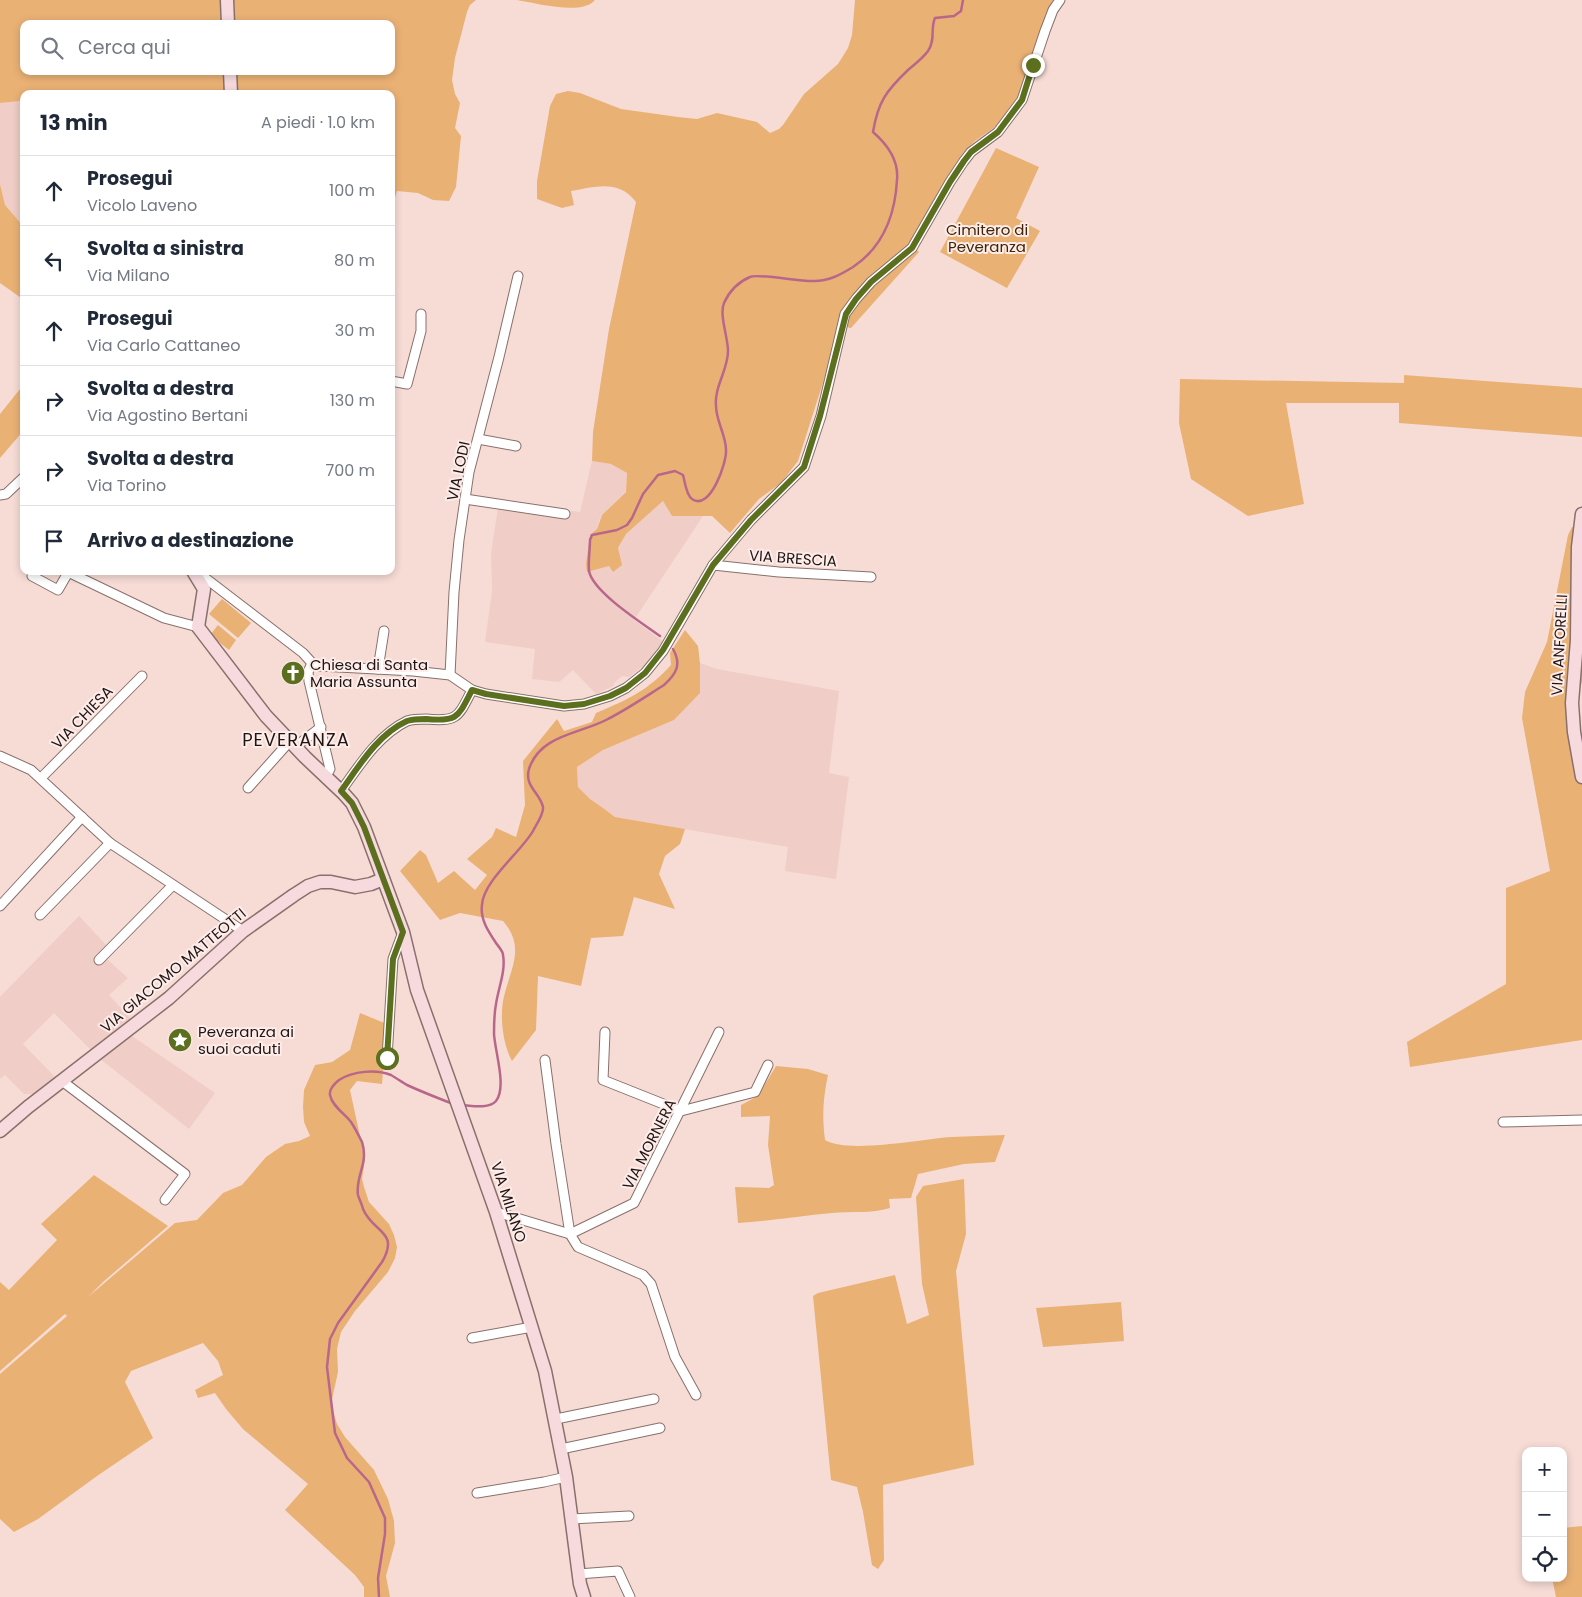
<!DOCTYPE html>
<html lang="it">
<meta charset="utf-8">
<style>
:root{--surface:#fff;--page:#f2f2f3;--text:#1f2937;--muted:#747a83;--line:#e0e1e3}
body{margin:0;font-family:Poppins,sans-serif;background:var(--page);color:var(--text)}
.controls{position:absolute;right:15px;bottom:15px;display:grid;overflow:hidden;border-radius:10px;box-shadow:0 2px 8px #0003}
.controls button{width:45px;height:45px;display:grid;place-items:center;padding:0;border:0;border-bottom:1px solid var(--line);background:var(--surface);color:var(--text);font:25px sans-serif}
.stop{position:absolute;width:15px;height:15px;margin:-11px;border:4px solid #5c6f1e;border-radius:50%;background:#fff}
.stop.end{background:#5c6f1e;border-color:#fff;box-shadow:0 1px 5px #0008}
.list{margin:0;padding:0;list-style:none}
h2{display:flex;justify-content:space-between;align-items:center;height:65px;margin:0;padding:0 20px;font-size:21px}
h2 small{font-size:16px;font-weight:400;color:var(--muted)}
.list li{display:grid;grid-template-columns:32px 1fr auto;gap:15px;align-items:center;box-sizing:border-box;height:70px;padding:0 20px;border-top:1px solid var(--line)}
.list b{display:block;font-size:19px;white-space:nowrap}
.list p{margin:0;font-size:16px;white-space:nowrap;color:var(--muted)}
.list em{font-size:16px;font-style:normal;color:var(--muted)}
.icon{flex:none;width:28px;height:28px;fill:none;stroke:currentColor;stroke-width:2;stroke-linecap:round;stroke-linejoin:round}
.map{position:relative;flex:none;width:1582px;height:1597px;overflow:hidden}
.search{position:absolute;background:var(--surface);box-shadow:0 2px 8px #0003;left:20px;top:20px;width:375px;height:55px;display:flex;align-items:center;gap:12px;box-sizing:border-box;padding:0 18px;border-radius:10px;color:var(--muted);font-size:19px}
.panel{position:absolute;background:var(--surface);box-shadow:0 2px 8px #0003;left:20px;top:90px;width:375px;height:485px;border-radius:10px}
.map>svg:first-child{display:block}
.built{fill:#f0cdc6}
.green{fill:#eab175;fill-rule:evenodd}
.lines{fill:none;stroke-linecap:round;stroke-linejoin:round}
.stream{stroke:#b8678a;stroke-width:2.5}
.street-casing{stroke:#88706b;stroke-width:11}
.secondary-casing{stroke:#88706b;stroke-width:15}
.street{stroke:#fff;stroke-width:9}
.secondary{stroke:#f7dade;stroke-width:12}
.route{stroke:#5c6f1e;stroke-width:6}
.labels{text-anchor:middle;dominant-baseline:central;stroke-width:4;stroke-linejoin:round;paint-order:stroke}
.park-label{font-size:15px;fill:#3e2507;stroke:#fdece9}
.street-label{font-size:15px;fill:#1f1614;stroke:#fdece9}
.poi-label{font-size:15px;fill:#1f1614;stroke:#fdece9;text-anchor:start}
.quarter-label{font-size:18px;letter-spacing:1px;fill:#1f1614;stroke:#fdece9}
</style>
<div class="map">
<svg width="1582" height="1597" viewBox="0 0 1582 1597">
<rect width="100%" height="100%" fill="#f7dcd6"/>
<g class="built">
<polygon points="20,101 24,131 24,227 5,205 0,184 0,103"/>
<polygon points="592,461 611,464 627,473 626,491 602,515 599,520 587,572 609,566 626,534 663,501 672,516 703,516 634,620 665,643 649,662 629,677 622,676 615,682 613,686 596,694 573,670 559,682 532,679 535,649 485,642 492,591 491,554 499,501 580,512"/>
<polygon points="700,663 717,669 839,691 829,773 849,777 836,879 785,871 788,847 615,817 588,798 578,787 577,767 603,750 674,720 700,693"/>
<polygon points="79,916 107,946 100,953 128,978 109,995 131,1019 119,1028 132,1036 215,1093 189,1129 99,1058 54,1013 23,1044 55,1077 33,1094 24,1094 5,1075 0,1079 0,997"/>
</g>
<g class="green">
<path d="M0,0H476L470,5L467,12L455,58L452,80L455,94L460,103L455,128L461,136L456,187L449,201L433,200L418,193L397,191L391,210V94H24V131L20,101L0,103ZM24,24H391V71H24Z"/>
<path d="M517,0H595C582,16 536,3 517,0Z"/>
<path d="M855,0H1057L1051,10L1037,40L1019,95L1012,109L998,125L975,141L963,153L955,165L910,243L919,252L851,328L841,326L798,461L781,483L759,499L730,533L712,516H672L663,501L626,534L618,548L622,565L613,572L609,566L587,572L586,564L590,535L597,529L602,515L626,492L627,473L611,464L592,461L593,432L609,329L636,202C618,179 596,187 571,191L574,205L562,208L537,199V181L550,106L556,94L568,91L580,93L621,109L678,117L697,119L717,113L757,122L770,133L779,129L783,125L804,94L838,64L848,48L852,35Z"/>
<polygon points="996,148 1039,167 1016,218 1040,231 1007,288 940,252"/>
<polygon points="0,184 5,205 24,227 24,300 0,283"/>
<polygon points="1404,375 1582,388 1582,437 1399,423 1399,403 1286,403 1304,504 1248,516 1191,479 1179,423 1180,379 1404,383"/>
<polygon points="24,384 24,430 0,458 0,414"/>
<path d="M1572,527L1582,529V682C1575,703 1578,721 1582,742V1040L1410,1067L1407,1042L1506,984V888L1550,871L1522,718L1525,692L1547,642L1568,535Z"/>
<polygon points="222,599 251,623 238,638 209,614"/>
<polygon points="218,625 236,640 229,650 210,635"/>
<path d="M685,630L698,646L700,663V693L674,720L603,750L577,767L578,787L590,799L603,808L615,817L685,829L680,844L665,856L659,874L675,909L634,897L623,936L591,938L581,986L538,976L536,1030L512,1061C503,1044 500,1020 503,1001C509,970 527,949 503,921L460,913L440,920L400,871L420,850L426,855L438,883L454,871L475,890L487,875L467,859L492,837L496,828L516,837L525,805L523,761L557,719L564,731L592,722L596,713C629,699 647,691 671,665L670,653Z"/>
<polygon points="360,1013 387,1024 382,1084 357,1081 350,1090 365,1159 362,1179 364,1187 369,1202 389,1224 394,1235 397,1247 395,1258 388,1272 355,1311 341,1332 337,1349 338,1372 331,1404 337,1424 345,1437 374,1470 388,1499 394,1521 395,1543 386,1576 390,1597 364,1597 364,1587 355,1575 285,1510 308,1484 243,1429 226,1409 215,1393 198,1398 195,1390 223,1375 218,1361 203,1343 131,1371 125,1382 153,1438 97,1476 38,1519 14,1532 0,1519 0,1374 67,1316 65,1314 0,1371 0,1282 9,1290 57,1240 41,1224 94,1175 168,1226 103,1282 88,1297 175,1223 197,1220 223,1193 242,1185 266,1157 285,1144 299,1141 310,1136 304,1122 303,1107 304,1090 315,1065 332,1062 350,1050"/>
<path d="M776,1066L808,1069L828,1075C823,1099 822,1116 825,1140C848,1154 922,1139 951,1137C969,1136 987,1136 1005,1135L995,1162L964,1164L918,1174L911,1198L889,1199L890,1208C871,1214 851,1211 832,1213C800,1216 769,1221 738,1223L735,1187L769,1188L774,1185L768,1145L770,1116L741,1117V1105L758,1096Z"/>
<polygon points="964,1179 966,1234 956,1271 974,1465 883,1485 884,1560 878,1569 872,1565 863,1512 857,1487 831,1480 813,1296 818,1293 895,1275 907,1324 929,1315 922,1284 916,1197 923,1186"/>
<polygon points="1121,1302 1124,1341 1043,1347 1036,1308"/>
<polygon points="1582,1526 1582,1597 1556,1597 1552,1578 1563,1578 1563,1528"/>
</g>
<g class="lines">
<g class="stream">
<path d="M660,636C642,623 593,592 589,571C588,561 590,550 590,540L592,535L617,530L627,525L632,518L643,494L658,475L675,471L683,475C685,482 686,495 692,499C710,512 727,462 726,450C726,435 716,421 716,406C714,387 728,370 728,351C728,337 719,315 724,303C729,292 738,282 750,277C758,273 801,282 814,281C829,281 840,275 853,267C883,247 895,216 897,180C899,160 888,145 873,132C878,102 886,91 908,70C915,64 923,58 928,51C936,39 930,29 935,18L954,16L961,11L963,0"/>
<path d="M463,1105C473,1106 489,1109 496,1101C507,1087 495,1052 494,1034C494,1024 494,1014 496,1004C498,989 506,971 503,955C503,951 498,946 496,943C488,931 480,919 482,905C483,881 521,852 533,831C536,825 544,814 543,807C540,793 524,786 529,769C540,735 579,734 606,720C626,710 645,697 664,685C676,674 682,665 673,649"/>
<path d="M379,1597L378,1578L385,1534V1518L369,1482L347,1458L335,1433L327,1367L330,1339L338,1323L382,1262C400,1231 373,1233 363,1209C362,1204 359,1199 358,1195C355,1176 369,1164 362,1142C359,1136 355,1128 351,1122C345,1114 332,1106 330,1095C329,1089 334,1084 339,1080C353,1071 376,1069 391,1075C396,1078 402,1082 407,1085C422,1092 438,1098 453,1104"/>
</g>
<g class="street-casing">
<g id="street">
<polyline points="391,381 407,384 421,331 421,314"/>
<polyline points="478,439 516,446"/>
<polyline points="0,495 6,494 24,477"/>
<polyline points="465,499 565,514"/>
<polyline points="713,565 779,572 871,577"/>
<polyline points="68,572 164,618 198,627"/>
<polyline points="32,576 58,590 69,571"/>
<polyline points="199,579 204,577 303,653 312,663 320,666 413,671 450,675 472,690 486,694 564,706 584,704 610,696 626,688 645,673 663,651 713,565 751,520 804,467 821,416 845,314 856,299 871,282 912,248 950,182 964,161 971,152 998,132 1022,100 1045,31 1053,10 1060,0"/>
<polyline points="312,663 308,672 309,681 330,769 326,776"/>
<polyline points="378,669 384,631"/>
<polyline points="450,675 454,592 459,540 469,472 499,357 518,276"/>
<polyline points="295,747 321,727"/>
<polyline points="0,756 31,770 110,843 243,931"/>
<polyline points="41,778 142,676"/>
<polyline points="248,788 290,741"/>
<path d="M341,791C359,766 378,735 407,721C413,719 420,719 426,719C458,722 458,717 472,690"/>
<polyline points="0,906 82,817"/>
<polyline points="40,915 110,843"/>
<polyline points="99,960 173,885"/>
<polyline points="605,1032 603,1080 681,1111 755,1092 768,1065"/>
<polyline points="387,1058 393,959 403,932"/>
<polyline points="545,1060 556,1144 570,1234 578,1247 643,1275 651,1284 675,1357 696,1395"/>
<polyline points="62,1081 185,1174 165,1200"/>
<polyline points="1503,1122 1582,1120"/>
<polyline points="496,1212 570,1234"/>
<polyline points="570,1234 634,1203 719,1032"/>
<polyline points="472,1338 532,1327"/>
<polyline points="556,1419 654,1399"/>
<polyline points="561,1449 660,1428"/>
<polyline points="477,1493 544,1482 566,1477"/>
<polyline points="571,1519 629,1516"/>
<polyline points="578,1574 618,1571 630,1597"/>
</g>
</g>
<g class="secondary-casing">
<g id="secondary">
<polyline points="227,0 228,24"/>
<polyline points="230,71 231,94"/>
<polyline points="1582,514 1578,547 1577,640 1572,703 1574,732 1582,777"/>
<polyline points="193,571 204,589 198,627 266,716 305,757 344,794 352,803 364,827 403,932 417,990 496,1212 545,1371 566,1477 580,1584 584,1597"/>
<polyline points="0,1131 28,1107 169,998 243,931 294,895 308,886 320,882 331,882 355,887 371,884 383,879"/>
</g>
</g>
<use href="#street" class="street"/>
<use href="#secondary" class="secondary"/>
</g>
<g class="lines">
<path class="route" d="M387,1058L393,959L403,932L364,827L352,803L341,791C359,766 378,734 407,721C413,719 420,719 426,719C458,722 458,717 472,690L486,694L564,706L584,704L610,696L626,688L645,673L663,650L713,565L751,520L804,467L820,416L846,314L856,299L871,282L912,248L950,182L964,161L971,152L998,132L1022,100L1033,65"/>
</g>
<defs>
<g id="church-disc" transform="scale(1.25)"><circle r="9.5" fill="#5c6f1e" stroke="#fdece9"/><path d="M-1.2-6h2.4v3.5h3.3v2.4h-3.3V6h-2.4V-.1h-3.3v-2.4h3.3Z" fill="#fff"/></g>
<g id="sight-disc" transform="scale(1.25)"><circle r="9.5" fill="#5c6f1e" stroke="#fdece9"/><path d="M0-6L1.8-2.2L6-1.7L2.9 1.2L3.7 5.4L0 3.3L-3.7 5.4L-2.9 1.2L-6-1.7L-1.8-2.2Z" fill="#fff"/></g>
</defs>
<g fill-rule="evenodd">
<use href="#church-disc" x="293" y="673"/>
<use href="#sight-disc" x="180" y="1040"/>
</g>
<g class="labels">
<g class="park-label">
<text x="987" y="229">Cimitero di<tspan x="987" dy="17">Peveranza</tspan></text>
</g>
<g class="street-label">
<text transform="translate(458 471) rotate(-78)">VIA LODI</text>
<text transform="translate(793 558) rotate(4)">VIA BRESCIA</text>
<text transform="translate(1559 645) rotate(-87)">VIA ANFORELLI</text>
<text transform="translate(82 717) rotate(-46)">VIA CHIESA</text>
<text transform="translate(173 970) rotate(-40)">VIA GIACOMO MATTEOTTI</text>
<text transform="translate(649 1144) rotate(-63)">VIA MORNERA</text>
<text transform="translate(509 1202) rotate(72)">VIA MILANO</text>
</g>
<g class="poi-label">
<text x="310" y="664">Chiesa di Santa<tspan x="310" dy="17">Maria Assunta</tspan></text>
<text x="198" y="1031">Peveranza ai<tspan x="198" dy="17">suoi caduti</tspan></text>
</g>
<g class="quarter-label">
<text x="296" y="739">PEVERANZA</text>
</g>
</g>
</svg>
<div class="controls">
<button>+</button>
<button>−</button>
<button><svg class="icon" aria-label="locate" viewBox="0 0 24 24"><circle cx="12" cy="12" r="6"/><path d="M12 2v4M12 18v4M2 12h4M18 12h4"/></svg></button>
</div>
<div class="stop" style="left:387px;top:1058px"></div>
<div class="stop end" style="left:1033px;top:65px"></div>
<div class="search"><svg class="icon" aria-label="search" viewBox="0 0 24 24"><circle cx="10" cy="10" r="6"/><path d="M15 15l6 6"/></svg>Cerca qui</div>
<section class="panel">
<h2>13 min<small>A piedi · 1.0 km</small></h2>
<ul class="list">
<li><svg class="icon" aria-label="ahead" viewBox="0 0 24 24"><path d="M12 20V5M6 11l6-6 6 6"/></svg><div><b>Prosegui</b><p>Vicolo Laveno</p></div><em>100 m</em></li>
<li><svg class="icon" aria-label="left" viewBox="0 0 24 24"><path d="M17 20v-9H6M10 6l-5 5 5 5"/></svg><div><b>Svolta a sinistra</b><p>Via Milano</p></div><em>80 m</em></li>
<li><svg class="icon" aria-label="ahead" viewBox="0 0 24 24"><path d="M12 20V5M6 11l6-6 6 6"/></svg><div><b>Prosegui</b><p>Via Carlo Cattaneo</p></div><em>30 m</em></li>
<li><svg class="icon" aria-label="right" viewBox="0 0 24 24"><path d="M7 20v-9h11M14 6l5 5-5 5"/></svg><div><b>Svolta a destra</b><p>Via Agostino Bertani</p></div><em>130 m</em></li>
<li><svg class="icon" aria-label="right" viewBox="0 0 24 24"><path d="M7 20v-9h11M14 6l5 5-5 5"/></svg><div><b>Svolta a destra</b><p>Via Torino</p></div><em>700 m</em></li>
<li><svg class="icon" aria-label="arrive" viewBox="0 0 24 24"><path d="M6 21V4h12l-3 4 3 4H6"/></svg><div><b>Arrivo a destinazione</b></div></li>
</ul>
</section>
</div>
